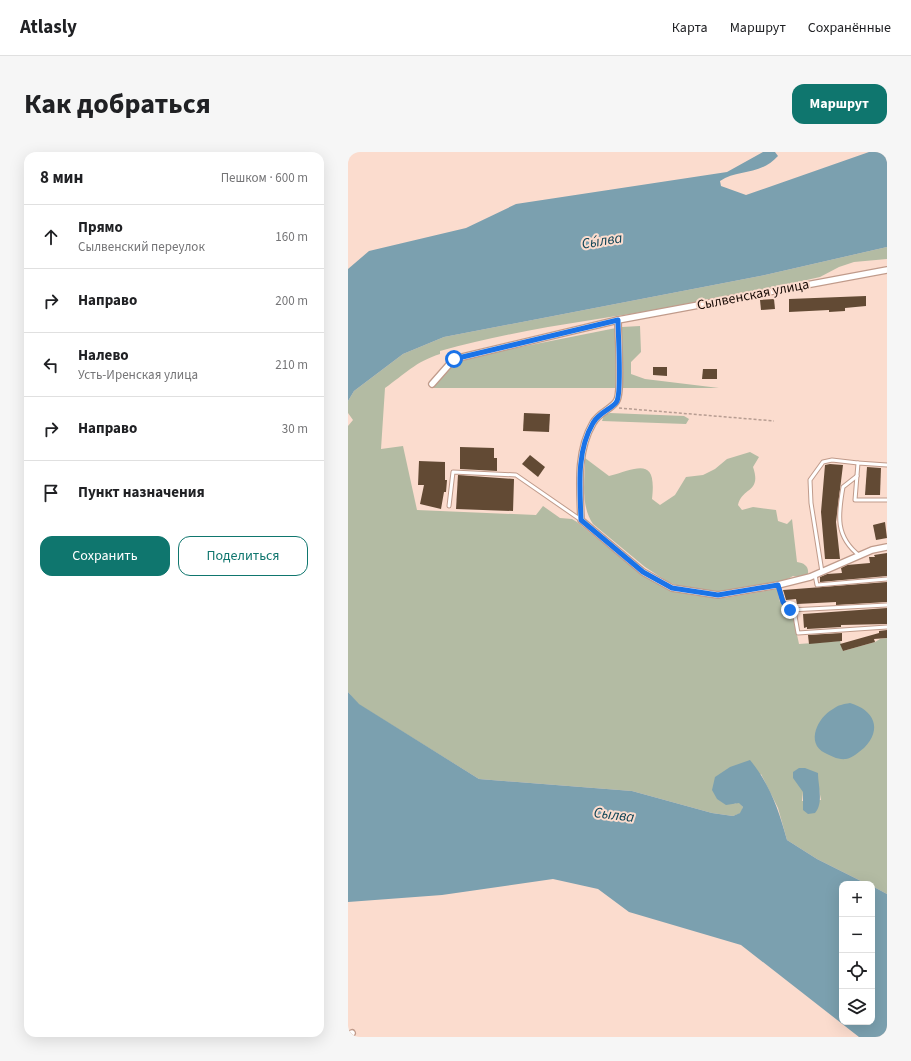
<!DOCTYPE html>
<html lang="ru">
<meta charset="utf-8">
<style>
:root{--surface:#fff;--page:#f6f6f6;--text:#202124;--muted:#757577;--line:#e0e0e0;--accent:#0f766e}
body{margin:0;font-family:"Source Sans 3",sans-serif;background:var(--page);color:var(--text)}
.controls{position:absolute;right:12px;bottom:12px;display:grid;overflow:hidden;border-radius:8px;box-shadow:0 4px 16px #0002}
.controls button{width:36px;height:36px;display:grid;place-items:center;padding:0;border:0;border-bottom:1px solid var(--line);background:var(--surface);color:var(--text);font:20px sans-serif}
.stop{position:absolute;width:12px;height:12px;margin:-9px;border:3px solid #1a73e8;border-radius:50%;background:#fff}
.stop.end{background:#1a73e8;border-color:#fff;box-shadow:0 1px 4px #0008}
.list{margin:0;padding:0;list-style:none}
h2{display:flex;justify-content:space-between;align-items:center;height:52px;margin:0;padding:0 16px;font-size:17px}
h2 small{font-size:13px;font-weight:400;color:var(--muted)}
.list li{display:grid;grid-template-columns:26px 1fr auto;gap:12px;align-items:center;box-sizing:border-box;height:64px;padding:0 16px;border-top:1px solid var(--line)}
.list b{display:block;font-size:15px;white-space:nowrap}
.list p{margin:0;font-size:13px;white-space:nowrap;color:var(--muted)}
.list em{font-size:13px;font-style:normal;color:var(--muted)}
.actions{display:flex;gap:8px;padding:12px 16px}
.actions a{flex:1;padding:9px 0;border:1px solid var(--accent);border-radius:12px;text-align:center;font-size:14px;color:var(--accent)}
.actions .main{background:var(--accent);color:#fff}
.icon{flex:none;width:22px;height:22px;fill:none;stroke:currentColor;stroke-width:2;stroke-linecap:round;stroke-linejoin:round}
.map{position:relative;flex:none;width:539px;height:885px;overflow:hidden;border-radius:12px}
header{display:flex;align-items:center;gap:24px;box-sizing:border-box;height:56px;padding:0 20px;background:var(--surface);border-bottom:1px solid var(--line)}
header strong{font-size:19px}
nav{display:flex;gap:22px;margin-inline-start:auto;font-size:14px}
.intro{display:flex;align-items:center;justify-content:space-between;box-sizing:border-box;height:96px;padding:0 24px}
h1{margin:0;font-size:28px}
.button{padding:10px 18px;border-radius:12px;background:var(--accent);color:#fff;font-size:14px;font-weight:700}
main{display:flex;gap:24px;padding:0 24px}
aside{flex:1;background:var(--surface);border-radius:12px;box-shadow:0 4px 16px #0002}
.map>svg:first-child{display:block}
.green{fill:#b3bba3;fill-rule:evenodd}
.water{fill:#7ba0af}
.building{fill:#624a34}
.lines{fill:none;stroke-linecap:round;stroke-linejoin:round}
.service-casing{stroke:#c09b8b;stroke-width:5}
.minor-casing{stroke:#c09b8b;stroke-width:8}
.path{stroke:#b79d92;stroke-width:1.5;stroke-dasharray:3 2;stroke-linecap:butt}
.service{stroke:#fff;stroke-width:3}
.minor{stroke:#fff;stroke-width:5.5}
.route{stroke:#1a73e8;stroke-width:5}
.labels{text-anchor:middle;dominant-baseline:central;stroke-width:4;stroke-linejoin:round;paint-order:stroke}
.street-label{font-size:14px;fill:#190c07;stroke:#fbdcce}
.water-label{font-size:15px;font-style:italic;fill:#0d4355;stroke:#fbdcce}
</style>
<header>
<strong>Atlasly</strong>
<nav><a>Карта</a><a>Маршрут</a><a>Сохранённые</a></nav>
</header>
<div class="intro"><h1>Как добраться</h1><a class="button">Маршрут</a></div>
<main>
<aside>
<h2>8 мин<small>Пешком · 600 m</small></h2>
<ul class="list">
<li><svg class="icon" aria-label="ahead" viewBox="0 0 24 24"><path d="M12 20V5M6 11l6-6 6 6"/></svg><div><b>Прямо</b><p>Сылвенский переулок</p></div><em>160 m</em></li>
<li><svg class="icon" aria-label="right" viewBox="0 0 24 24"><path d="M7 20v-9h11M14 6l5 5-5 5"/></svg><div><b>Направо</b></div><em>200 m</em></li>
<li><svg class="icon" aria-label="left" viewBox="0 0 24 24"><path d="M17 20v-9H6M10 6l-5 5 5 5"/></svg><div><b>Налево</b><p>Усть-Иренская улица</p></div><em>210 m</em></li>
<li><svg class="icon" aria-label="right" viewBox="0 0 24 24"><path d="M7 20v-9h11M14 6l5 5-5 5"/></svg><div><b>Направо</b></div><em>30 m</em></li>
<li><svg class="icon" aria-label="arrive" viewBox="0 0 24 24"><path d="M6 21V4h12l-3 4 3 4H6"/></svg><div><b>Пункт назначения</b></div></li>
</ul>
<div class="actions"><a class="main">Сохранить</a><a>Поделиться</a></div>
</aside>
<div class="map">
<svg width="539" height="885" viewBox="0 0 539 885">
<rect width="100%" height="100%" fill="#fbdcce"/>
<g class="green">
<path d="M539,95V107L506,110L491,115L472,125C422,136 371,148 321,156C244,168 167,178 92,199V202C67,210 57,222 37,236L33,297L55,294L69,358L188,363L195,354L212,366L224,367L229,370L289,419L321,437L344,443L376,446L429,437L432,450L445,464L451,492L492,489L495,499L527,490L532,487L539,486V742L524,734V732H519L469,707L439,688L430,656L413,622L386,652L391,650L395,655L393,661L385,664L364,661L284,639L131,627L10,552L0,540V274L5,268L0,261V249L6,239L55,202L96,185L417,123ZM471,637L473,648L454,649L455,640Z"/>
<polygon points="292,174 293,200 283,210 283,222 297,227 371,236 273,236 274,175"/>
<polygon points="268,176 269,236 85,236 108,208"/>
<polygon points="262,261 336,264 341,267 338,272 254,269 256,263"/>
<path d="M402,300L411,305L405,315C414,341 394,335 390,353L394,358L405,355L428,358L430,369L439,372L444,367L449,410C456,411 461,414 460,422L450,425L445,424L429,433L371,440L336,436L320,430L297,415L245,372C232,353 237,327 237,306L261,324C290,316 309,304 304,347L312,353L327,343L338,325L355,323L367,317L379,307Z"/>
</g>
<g class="water">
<path d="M415,0H427L430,4C412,24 390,17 372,29L373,34L398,43L521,0H539V95L417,123L96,185L55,202L6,239L0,249V117L21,99L118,76L168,52L379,20Z"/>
<path d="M0,540L11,552L131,627L284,639L364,661L385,664L392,661L395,655L391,651L378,653L369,647L364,638L367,625L382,615L402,608C422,632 431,659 439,688L469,707L519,732H494V870H524V734L539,742V885H511L393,793L281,760L250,737L205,727L94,743L0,750Z"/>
<path d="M502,551C526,558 535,577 516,596C511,600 504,606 498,607C490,608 483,604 477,601C457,591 470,565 485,557C490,553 496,552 502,551Z"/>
<path d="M451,616H457L470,621C470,634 476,651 467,661L460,662L455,658V640L445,626V620Z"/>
</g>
<g class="building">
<polygon points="518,144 518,154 497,156 497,159 481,160 481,158 441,160 441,147"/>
<polygon points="426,147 427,157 413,158 412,148"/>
<polygon points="305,215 319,215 319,224 305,223"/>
<polygon points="355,217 369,217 369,227 354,227"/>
<polygon points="176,261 202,262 201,280 175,279"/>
<polygon points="112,295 146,296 146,306 149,306 149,319 112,317"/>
<polygon points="182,303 197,315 190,325 174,312"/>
<polygon points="71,309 97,310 97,328 99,328 98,340 96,340 93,357 72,352 76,333 70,333"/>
<polygon points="482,312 495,313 488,370 492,407 477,407 473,360 477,313"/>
<polygon points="519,315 533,316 532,343 517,343"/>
<polygon points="110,323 166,327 165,359 108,357"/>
<polygon points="537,370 539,386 528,388 525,373"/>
<polygon points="539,401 539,424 472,430 472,425 479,422 494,421 493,416 499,413 522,411 521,405 527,405 526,403"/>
<polygon points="539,430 539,450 488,453 488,450 449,452 448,447 438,448 436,441 435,438"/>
<polygon points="539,456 539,472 493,473 493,475 459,477 459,475 456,476 455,462"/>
<polygon points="539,478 539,486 526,487 527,490 495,499 492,492 531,481 531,479"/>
<polygon points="494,481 494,489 461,492 460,483"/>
</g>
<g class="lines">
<g class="service-casing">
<g id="service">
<polyline points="539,313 510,311 507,348 539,348"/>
<path d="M509,324L495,335C490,363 487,385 512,404"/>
<polyline points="101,354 105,320 168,323 233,368"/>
<polyline points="474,420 463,351 462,328 475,310 484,308 510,311"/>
<polyline points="467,423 469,433 539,427"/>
<polyline points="430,433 435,450 447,464 450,481 539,475"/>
<polyline points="442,458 539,453"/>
</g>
</g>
<g class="minor-casing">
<g id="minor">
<path d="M270,168C270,183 274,238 269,248C266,256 251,260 245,271C228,300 232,336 233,368L295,420L324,436L370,443L430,433L462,425L524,398L539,395"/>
<polyline points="84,232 106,207 270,168 539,118"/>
<polyline points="0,883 4,881"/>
</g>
</g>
<polyline class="path" points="271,256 426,269"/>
<use href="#service" class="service"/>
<use href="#minor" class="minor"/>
</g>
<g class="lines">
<path class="route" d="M106,207L270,168C270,183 274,238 269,249C266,256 251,260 245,271C228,300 232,336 233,368L295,420L324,436L370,443L430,433L435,450L442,458"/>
</g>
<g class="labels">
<g class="street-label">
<text transform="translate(405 143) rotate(-11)">Сылвенская улица</text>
</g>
<g class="water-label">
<text transform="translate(254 89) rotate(-9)">Сы́лва</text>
<text transform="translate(266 663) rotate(7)">Сылва</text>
</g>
</g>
</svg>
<div class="controls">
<button>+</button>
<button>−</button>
<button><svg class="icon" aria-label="locate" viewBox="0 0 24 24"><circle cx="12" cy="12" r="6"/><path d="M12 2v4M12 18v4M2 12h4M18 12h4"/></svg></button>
<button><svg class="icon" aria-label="layers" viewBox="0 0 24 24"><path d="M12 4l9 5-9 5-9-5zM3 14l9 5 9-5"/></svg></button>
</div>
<div class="stop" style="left:106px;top:207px"></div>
<div class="stop end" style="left:442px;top:458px"></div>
</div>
</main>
